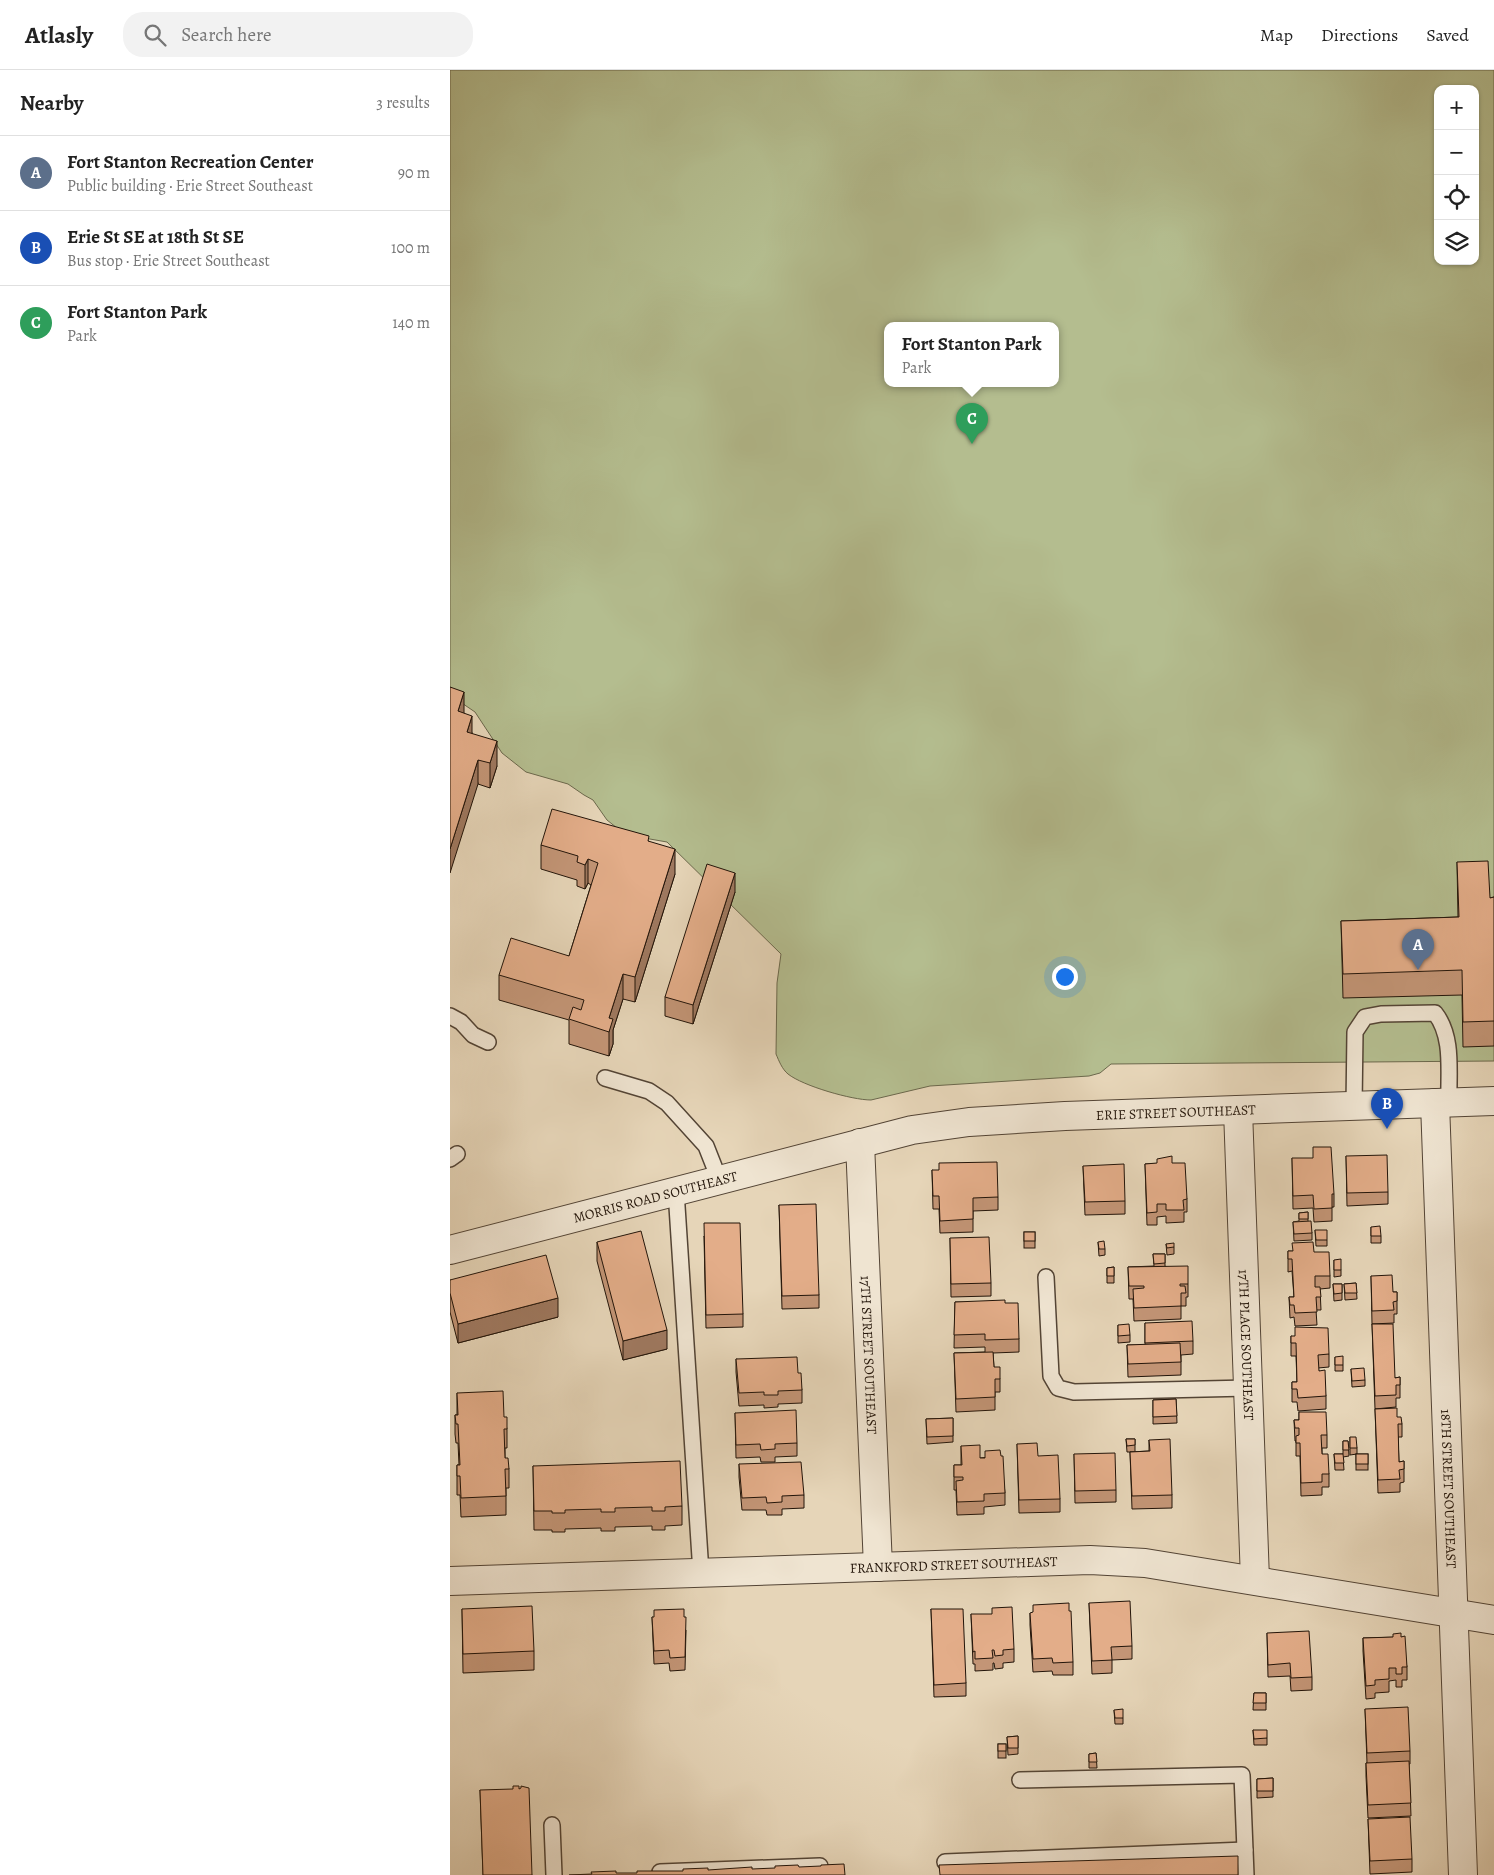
<!DOCTYPE html>
<meta charset="utf-8">
<style>
:root{--surface:#fff;--page:#f2f2f2;--text:#222;--muted:#767676;--line:#e0e0e0;--accent:#2563eb}
body{margin:0;font-family:Alegreya,serif;background:var(--page);color:var(--text)}
.controls{position:absolute;right:15px;top:15px;display:grid;overflow:hidden;border-radius:10px;box-shadow:0 1px 4px #0004}
.controls button{width:45px;height:45px;display:grid;place-items:center;padding:0;border:0;border-bottom:1px solid var(--line);background:var(--surface);color:var(--text);font:25px sans-serif}
.you{position:absolute;left:614px;top:906px;width:18px;height:18px;margin:-12px;border:4px solid #fff;border-radius:50%;background:#1a73e8;box-shadow:0 0 0 8px #1a73e833}
.badge{display:grid;place-items:center;width:32px;height:32px;border-radius:50%;background:var(--accent);color:#fff;font-size:16px;font-weight:700}
.pin{position:absolute;translate:-50% -41px;filter:drop-shadow(0 1px 2px #0008)}
.pin::after{content:'';position:absolute;top:26px;width:18px;height:15px;background:inherit;clip-path:polygon(0 0,100% 0,50% 100%)}
.popup{position:absolute;left:434px;top:252px;width:175px;height:65px;box-sizing:border-box;display:grid;place-content:center;border-radius:10px;background:var(--surface);filter:drop-shadow(0 1px 4px #0005);font-size:16px;white-space:nowrap;color:var(--muted)}
.popup b{font-size:19px;color:var(--text)}
.popup::after{content:'';position:absolute;left:50%;top:100%;margin-left:-10px;border:10px solid transparent;border-top-color:var(--surface)}
.list{margin:0;padding:0;list-style:none}
h2{display:flex;justify-content:space-between;align-items:center;height:65px;margin:0;padding:0 20px;font-size:21px}
h2 small{font-size:16px;font-weight:400;color:var(--muted)}
.list li{display:grid;grid-template-columns:32px 1fr auto;gap:15px;align-items:center;box-sizing:border-box;height:75px;padding:0 20px;border-top:1px solid var(--line)}
.list b{display:block;font-size:19px;white-space:nowrap}
.list p{margin:0;font-size:16px;white-space:nowrap;color:var(--muted)}
.list em{font-size:16px;font-style:normal;color:var(--muted)}
.icon{flex:none;width:28px;height:28px;fill:none;stroke:currentColor;stroke-width:2;stroke-linecap:round;stroke-linejoin:round}
.map{position:relative;flex:none;width:1044px;height:1805px;overflow:hidden}
header{display:flex;align-items:center;gap:30px;box-sizing:border-box;height:70px;padding:0 25px;background:var(--surface);border-bottom:1px solid var(--line)}
header strong{font-size:24px}
nav{display:flex;gap:28px;margin-inline-start:auto;font-size:18px}
.search{width:350px;height:45px;background:var(--page);display:flex;align-items:center;gap:12px;box-sizing:border-box;padding:0 18px;border-radius:20px;color:var(--muted);font-size:19px}
main{display:flex}
aside{flex:1;background:var(--surface)}
.map>svg:first-child{display:block}
.green{fill:#b4bd8f;stroke:#6b684c;fill-rule:evenodd}
.lines{fill:none;stroke-linecap:round;stroke-linejoin:round}
.lane-casing{stroke:#534435;stroke-width:18}
.street-casing{stroke:#534435;stroke-width:30}
.lane{stroke:#efe4d1;stroke-width:15}
.street{stroke:#efe4d1;stroke-width:28}
.wall{fill:#c39576;stroke:#221409}
.shaded-wall{fill:#9f7960;stroke:#221409}
.building{fill:#e3ad89;stroke:#221409}
.labels{text-anchor:middle;dominant-baseline:central;stroke-width:5;stroke-linejoin:round;paint-order:stroke}
.street-label{font-size:14px;fill:#221409;stroke:#efe4d1}
</style>
<header>
<strong>Atlasly</strong>
<div class="search"><svg class="icon" aria-label="search" viewBox="0 0 24 24"><circle cx="10" cy="10" r="6"/><path d="M15 15l6 6"/></svg>Search here</div>
<nav><a>Map</a><a>Directions</a><a>Saved</a></nav>
</header>
<main>
<aside>
<h2>Nearby<small>3 results</small></h2>
<ul class="list">
<li><span class="badge" style="background:#5c6f8a">A</span><div><b>Fort Stanton Recreation Center</b><p>Public building · Erie Street Southeast</p></div><em>90 m</em></li>
<li><span class="badge" style="background:#1a4fb4">B</span><div><b>Erie St SE at 18th St SE</b><p>Bus stop · Erie Street Southeast</p></div><em>100 m</em></li>
<li><span class="badge" style="background:#2e9e5b">C</span><div><b>Fort Stanton Park</b><p>Park</p></div><em>140 m</em></li>
</ul>
</aside>
<div class="map">
<svg width="1044" height="1805" viewBox="0 0 1044 1805">
<rect width="100%" height="100%" fill="#e6d5b8"/>
<filter id="stains"><feTurbulence type="fractalNoise" baseFrequency=".004" numOctaves="4"/><feColorMatrix values="0 0 0 0 .2 0 0 0 0 .09 0 0 0 0 .02 0 0 0 .5 -.17"/></filter>
<radialGradient id="worn" r=".72"><stop offset=".6" stop-color="#630" stop-opacity="0"/><stop offset="1" stop-color="#630" stop-opacity=".3"/></radialGradient>
<path class="green" d="M0,0H1044V991L661,994L650,1003L639,1006L480,1016L421,1030C402,1030 353,1016 338,1004C332,999 329,991 326,984L327,913L331,884L217,772L177,765L167,758L157,750L143,730L134,725L118,714L76,702L52,683L25,642L0,625ZM988,19H1025V191H988ZM438,255H606V313H438Z"/>
<g class="lines">
<g class="lane-casing">
<g id="lane">
<polyline points="0,946 11,952 23,965 38,972"/>
<polyline points="155,1008 199,1021 217,1033 256,1076 269,1109"/>
<path d="M904,1036L905,962L915,947L931,944L985,943C1004,967 998,1003 999,1032"/>
<polyline points="0,1089 7,1084"/>
<polyline points="226,1121 251,1503"/>
<polyline points="596,1207 601,1306 608,1318 624,1322 798,1318"/>
<polyline points="570,1710 792,1705 796,1805"/>
<polyline points="102,1755 104,1805"/>
<polyline points="495,1792 795,1780"/>
<polyline points="210,1802 370,1796"/>
</g>
</g>
<g class="street-casing">
<g id="street">
<path id="s1" d="M985,1033L1013,1805"/>
<path id="s2" d="M788,1040L805,1510"/>
<path id="s3" d="M410,1073L428,1497"/>
<path id="s4" d="M0,1180L462,1060L519,1052L615,1046L1044,1031"/>
<path id="s5" d="M0,1511L640,1490L695,1493L1044,1550"/>
</g>
</g>
<use href="#lane" class="lane"/>
<use href="#street" class="street"/>
</g>
<g class="wall">
<polygon points="14,643 22,663 47,696 40,718 28,714"/>
<polygon points="199,771 225,804 185,932 173,929 163,960 163,974 159,986 119,974 119,950 49,930 49,905 119,886 141,815 138,813 135,819 127,816 127,810 91,799 91,775"/>
<polygon points="1007,792 1040,828 1044,827 1044,976 1013,977 1012,925 893,928 891,851 1008,847"/>
<polygon points="285,822 243,954 215,946 215,927"/>
<polygon points="896,1086 938,1122 938,1134 897,1136"/>
<polygon points="842,1088 884,1124 884,1137 882,1137 882,1151 864,1152 863,1138 843,1139"/>
<polygon points="722,1093 737,1129 737,1142 734,1142 734,1152 716,1153 716,1146 707,1147 707,1155 697,1155 695,1094"/>
<polygon points="633,1096 675,1131 675,1144 635,1145"/>
<polygon points="482,1100 548,1127 548,1140 523,1141 523,1162 490,1163 489,1139 483,1139"/>
<polygon points="329,1135 369,1225 369,1238 332,1239"/>
<polygon points="858,1142 858,1151 862,1163 862,1170 844,1171 843,1152 849,1151 849,1143"/>
<polygon points="921,1157 931,1166 931,1173 921,1173"/>
<polygon points="865,1160 877,1170 877,1176 866,1176"/>
<rect x="574" y="1162" width="11" height="16"/>
<polygon points="254,1166 293,1244 293,1257 256,1258"/>
<polygon points="500,1168 541,1213 541,1226 501,1227"/>
<polygon points="147,1172 217,1279 173,1290 147,1191"/>
<polygon points="648,1172 655,1179 655,1185 649,1186"/>
<polygon points="716,1174 724,1177 724,1184 717,1185"/>
<polygon points="838,1181 864,1182 880,1206 880,1218 870,1219 871,1240 866,1240 867,1255 845,1256 844,1247 840,1248 839,1227 844,1227 842,1201 838,1202"/>
<polygon points="703,1184 715,1184 715,1196 738,1214 738,1227 736,1227 736,1236 731,1236 731,1249 684,1251 683,1229 679,1229 678,1197 704,1196"/>
<polygon points="884,1190 891,1200 891,1206 884,1207"/>
<polygon points="664,1197 664,1213 657,1213 657,1198"/>
<polygon points="921,1206 943,1222 947,1222 947,1244 944,1244 944,1253 922,1254"/>
<polygon points="0,1210 108,1247 8,1273 0,1242"/>
<polygon points="906,1213 907,1229 895,1230 894,1214"/>
<polygon points="883,1214 892,1214 892,1230 884,1231"/>
<polygon points="505,1232 555,1233 569,1269 569,1282 543,1283 544,1297 550,1309 550,1322 545,1322 545,1340 506,1342 504,1283 535,1282 535,1277 504,1278"/>
<polygon points="695,1253 743,1271 743,1284 731,1285 731,1305 678,1307 677,1275 695,1275"/>
<polygon points="922,1254 945,1308 950,1307 950,1328 946,1328 946,1337 925,1339"/>
<polygon points="668,1255 680,1265 680,1272 668,1273"/>
<polygon points="841,1266 879,1284 879,1297 868,1298 869,1301 876,1326 876,1339 848,1341 847,1332 842,1332 842,1312 847,1312 846,1286 841,1286"/>
<polygon points="885,1287 893,1295 893,1301 885,1301"/>
<polygon points="286,1289 348,1303 352,1320 352,1333 328,1334 328,1337 314,1338 314,1335 289,1336 286,1302"/>
<polygon points="901,1299 915,1310 915,1316 902,1317"/>
<polygon points="7,1323 54,1347 57,1359 57,1378 55,1378 55,1388 59,1399 59,1418 56,1418 56,1445 11,1447 10,1425 7,1425 7,1395 9,1395 8,1373 6,1373 5,1364 5,1345 7,1345"/>
<polygon points="726,1329 727,1353 703,1354 703,1330"/>
<polygon points="925,1339 947,1347 952,1354 952,1367 948,1367 949,1392 954,1391 954,1412 950,1413 950,1422 928,1423"/>
<polygon points="849,1342 877,1365 877,1378 872,1378 872,1384 879,1404 879,1417 872,1417 872,1425 851,1426 850,1386 846,1386 846,1371 845,1371 844,1350 849,1350"/>
<polygon points="285,1343 347,1373 347,1386 325,1387 325,1392 311,1392 310,1387 286,1388"/>
<polygon points="503,1348 503,1372 477,1374 476,1349"/>
<polygon points="900,1367 907,1378 907,1384 900,1385"/>
<polygon points="676,1369 685,1369 685,1382 677,1382"/>
<polygon points="699,1370 722,1425 722,1438 682,1439 680,1382 699,1381"/>
<polygon points="893,1371 898,1371 899,1386 893,1387 894,1400 885,1400 884,1384 893,1384"/>
<polygon points="567,1374 588,1386 610,1429 610,1442 569,1443"/>
<polygon points="511,1376 530,1388 551,1386 555,1423 555,1435 534,1437 534,1444 507,1445 506,1420 504,1420 504,1395 511,1395"/>
<polygon points="624,1384 666,1420 666,1432 625,1433"/>
<rect x="906" y="1384" width="12" height="16"/>
<polygon points="289,1394 354,1425 354,1438 332,1439 332,1445 317,1445 316,1440 292,1440 289,1407"/>
<polygon points="83,1396 232,1436 232,1455 215,1456 215,1460 202,1460 202,1456 165,1457 165,1461 151,1461 151,1458 115,1459 115,1462 102,1462 102,1460 84,1460"/>
<polygon points="639,1533 682,1576 682,1589 662,1590 662,1603 642,1604"/>
<polygon points="12,1539 84,1581 84,1600 13,1603"/>
<polygon points="481,1539 516,1613 516,1626 484,1627"/>
<polygon points="580,1543 623,1592 623,1605 603,1605 602,1601 583,1602 580,1555"/>
<polygon points="521,1544 564,1579 564,1592 553,1593 553,1598 545,1599 544,1593 543,1593 543,1600 525,1601 525,1594 523,1594"/>
<polygon points="202,1547 236,1560 235,1600 220,1601 219,1593 204,1594"/>
<polygon points="817,1563 862,1607 862,1620 841,1621 840,1606 818,1607"/>
<polygon points="951,1567 957,1597 957,1610 952,1610 952,1617 946,1617 946,1610 939,1611 939,1622 925,1623 925,1628 916,1629 913,1581 913,1568"/>
<polygon points="804,1623 816,1623 816,1640 803,1640"/>
<polygon points="915,1639 960,1681 960,1694 959,1694 961,1746 918,1748 916,1706 916,1693 917,1693"/>
<polygon points="664,1640 673,1648 673,1654 665,1654"/>
<polygon points="803,1660 817,1668 817,1675 804,1675"/>
<polygon points="568,1666 568,1684 558,1685 557,1667"/>
<rect x="548" y="1674" width="8" height="14"/>
<polygon points="646,1683 647,1698 639,1698 639,1684"/>
<polygon points="823,1708 823,1727 807,1728 807,1709"/>
<polygon points="30,1720 82,1805 33,1805"/>
<polygon points="918,1749 962,1789 962,1802 920,1804"/>
</g>
<g class="shaded-wall">
<polygon points="14,622 14,647 8,641"/>
<polygon points="22,646 22,670 17,662"/>
<polygon points="47,671 47,696 40,718 40,693"/>
<polygon points="28,690 28,714 0,803 0,779"/>
<polygon points="225,779 225,804 185,932 185,907"/>
<polygon points="138,789 138,813 135,819 135,795"/>
<polygon points="285,803 285,822 243,954 243,935"/>
<polygon points="173,904 173,929 163,960 163,974 159,986 159,948"/>
<polygon points="108,1228 108,1247 8,1273 8,1254"/>
<polygon points="217,1260 217,1279 173,1290 173,1271"/>
</g>
<g class="building">
<polygon points="0,617 14,622 8,641 22,646 17,662 47,671 40,693 28,690 0,779"/>
<polygon points="102,739 199,766 198,771 225,779 185,907 173,904 159,948 163,949 159,962 119,949 123,937 131,940 134,930 49,905 61,868 119,886 148,793 138,789 135,795 127,792 128,786 91,775"/>
<polygon points="1038,791 1040,828 1044,827 1044,951 1013,952 1012,900 893,904 891,851 1009,847 1007,792"/>
<polygon points="257,794 285,803 243,935 215,927"/>
<polygon points="863,1077 881,1077 884,1124 882,1124 882,1138 864,1139 863,1125 843,1126 842,1088 863,1088"/>
<polygon points="937,1085 938,1122 897,1123 896,1086"/>
<polygon points="722,1086 722,1093 735,1093 737,1129 733,1130 734,1140 716,1140 716,1134 707,1134 707,1142 697,1143 695,1094 707,1093 707,1089"/>
<polygon points="547,1092 548,1127 523,1128 523,1149 490,1151 489,1126 483,1126 482,1100 489,1100 489,1093"/>
<polygon points="674,1094 675,1131 635,1132 633,1096"/>
<polygon points="366,1134 369,1225 332,1226 329,1135"/>
<polygon points="858,1142 858,1149 849,1149 849,1143"/>
<polygon points="861,1151 862,1163 844,1164 843,1152"/>
<polygon points="254,1153 290,1153 293,1244 256,1245"/>
<polygon points="930,1156 931,1166 921,1166 921,1157"/>
<polygon points="865,1160 877,1160 877,1170 866,1170"/>
<polygon points="191,1161 217,1260 173,1271 147,1172"/>
<rect x="574" y="1162" width="11" height="9"/>
<polygon points="539,1167 541,1213 501,1214 500,1168"/>
<polygon points="654,1171 655,1179 649,1179 648,1172"/>
<polygon points="863,1172 864,1182 879,1182 880,1206 865,1206 865,1217 870,1217 871,1227 866,1227 867,1242 845,1243 844,1235 840,1235 839,1227 844,1227 842,1189 838,1189 838,1181 843,1181 842,1173"/>
<polygon points="724,1173 724,1177 717,1178 716,1174"/>
<polygon points="703,1184 715,1184 715,1193 704,1194"/>
<polygon points="96,1185 108,1228 8,1254 0,1223 0,1210"/>
<polygon points="891,1189 891,1200 884,1200 884,1190"/>
<polygon points="738,1196 738,1214 730,1214 730,1216 735,1216 736,1223 731,1223 731,1236 684,1238 683,1219 694,1218 694,1216 679,1216 678,1197"/>
<polygon points="664,1197 664,1206 657,1206 657,1198"/>
<polygon points="942,1205 943,1222 947,1222 947,1231 943,1232 944,1240 922,1241 921,1206"/>
<polygon points="906,1213 907,1223 895,1223 894,1214"/>
<polygon points="883,1214 892,1214 892,1223 884,1224"/>
<polygon points="555,1230 555,1233 568,1233 569,1269 535,1270 535,1264 504,1265 505,1232"/>
<polygon points="742,1251 743,1271 695,1273 695,1253"/>
<polygon points="679,1254 680,1265 668,1266 668,1255"/>
<polygon points="922,1254 943,1254 945,1308 950,1307 950,1315 946,1315 946,1325 925,1326"/>
<polygon points="845,1257 878,1258 879,1284 868,1285 869,1301 875,1300 876,1326 848,1328 847,1319 842,1319 842,1312 847,1312 846,1273 841,1273 841,1266 845,1266"/>
<polygon points="730,1273 731,1292 678,1294 677,1275"/>
<polygon points="543,1282 544,1297 550,1297 550,1309 545,1309 545,1327 506,1329 504,1283"/>
<polygon points="893,1286 893,1295 885,1295 885,1287"/>
<polygon points="347,1287 348,1303 351,1303 352,1320 328,1321 328,1325 314,1325 314,1322 289,1323 286,1289"/>
<polygon points="914,1298 915,1310 902,1311 901,1299"/>
<polygon points="53,1321 54,1347 57,1347 57,1359 54,1359 55,1388 58,1388 59,1399 55,1399 56,1426 11,1428 10,1406 7,1406 7,1395 10,1395 8,1354 6,1354 5,1345 8,1345 7,1323"/>
<polygon points="726,1329 727,1346 703,1347 703,1330"/>
<polygon points="947,1338 947,1347 951,1347 952,1354 948,1354 949,1392 954,1391 954,1399 949,1400 950,1409 928,1410 925,1339"/>
<polygon points="346,1340 347,1373 325,1374 325,1379 311,1380 310,1374 286,1375 285,1343"/>
<polygon points="849,1342 876,1342 877,1365 871,1365 872,1384 878,1384 879,1404 872,1404 872,1412 851,1413 850,1373 846,1373 846,1366 849,1365 849,1358 845,1358 844,1350 849,1350"/>
<polygon points="503,1348 503,1366 477,1367 476,1349"/>
<polygon points="900,1367 906,1367 907,1378 900,1378"/>
<polygon points="676,1369 685,1369 685,1375 677,1376"/>
<polygon points="720,1369 722,1425 682,1426 680,1382 700,1381 699,1370"/>
<polygon points="893,1371 898,1371 899,1380 893,1380"/>
<polygon points="587,1373 588,1386 608,1385 610,1429 569,1430 567,1374"/>
<polygon points="530,1375 530,1388 535,1388 535,1381 550,1380 551,1386 553,1386 555,1423 534,1424 534,1431 507,1432 506,1411 513,1410 513,1407 504,1407 504,1395 512,1395 511,1376"/>
<polygon points="665,1383 666,1420 625,1421 624,1384"/>
<polygon points="884,1384 893,1384 894,1393 885,1393"/>
<rect x="906" y="1384" width="12" height="10"/>
<polygon points="230,1391 232,1436 215,1437 215,1441 202,1441 202,1437 165,1438 165,1442 151,1442 151,1439 115,1440 115,1443 102,1443 102,1441 84,1441 83,1396"/>
<polygon points="351,1392 354,1425 332,1426 332,1432 317,1433 316,1427 292,1428 289,1394"/>
<polygon points="680,1531 682,1576 661,1577 662,1590 642,1591 639,1533"/>
<polygon points="619,1533 619,1541 621,1541 623,1592 603,1593 602,1588 583,1589 580,1543 583,1542 583,1535"/>
<polygon points="82,1536 84,1581 13,1584 12,1539"/>
<polygon points="562,1537 564,1579 553,1580 553,1585 545,1586 544,1580 542,1580 543,1588 525,1589 525,1581 523,1582 521,1544 542,1544 542,1538"/>
<polygon points="234,1539 234,1547 236,1547 235,1587 220,1588 219,1580 204,1581 202,1547 204,1547 204,1540"/>
<polygon points="481,1539 513,1539 516,1613 484,1615"/>
<polygon points="859,1561 862,1607 841,1608 840,1593 818,1595 817,1563"/>
<polygon points="951,1563 951,1567 955,1566 957,1597 952,1597 952,1604 946,1604 946,1598 939,1598 939,1609 925,1610 925,1615 916,1616 913,1568 943,1567 943,1564"/>
<polygon points="804,1623 816,1623 816,1633 803,1633"/>
<polygon points="958,1637 960,1681 917,1683 915,1639"/>
<polygon points="673,1639 673,1648 665,1648 664,1640"/>
<polygon points="803,1660 817,1660 817,1668 804,1669"/>
<polygon points="568,1666 568,1678 558,1678 557,1667"/>
<rect x="548" y="1674" width="8" height="7"/>
<polygon points="646,1683 647,1692 639,1692 639,1684"/>
<polygon points="959,1691 961,1733 918,1735 916,1693"/>
<polygon points="823,1708 823,1721 807,1721 807,1709"/>
<polygon points="63,1716 69,1716 69,1719 71,1718 71,1716 79,1718 82,1805 33,1805 30,1720 63,1719"/>
<polygon points="960,1747 962,1789 920,1791 918,1749"/>
<polygon points="788,1786 788,1805 490,1805 489,1795"/>
<polygon points="394,1794 395,1805 119,1805 142,1804 141,1802 166,1801 166,1803 187,1803 187,1801 233,1801 233,1799 258,1798 258,1800 302,1797 302,1799 325,1798 325,1796 348,1795 349,1797 371,1796 371,1795"/>
</g>
<g class="labels">
<g class="street-label">
<text stroke="none"><textPath href="#s4" startOffset="742">ERIE STREET SOUTHEAST</textPath></text>
<text stroke="none"><textPath href="#s4" startOffset="212">MORRIS ROAD SOUTHEAST</textPath></text>
<text stroke="none"><textPath href="#s2" startOffset="235">17TH PLACE SOUTHEAST</textPath></text>
<text stroke="none"><textPath href="#s3" startOffset="212">17TH STREET SOUTHEAST</textPath></text>
<text stroke="none"><textPath href="#s1" startOffset="386">18TH STREET SOUTHEAST</textPath></text>
<text stroke="none"><textPath href="#s5" startOffset="504">FRANKFORD STREET SOUTHEAST</textPath></text>
</g>
</g>
<rect width="100%" height="100%" filter="url(#stains)"/>
<rect width="100%" height="100%" fill="url(#worn)"/>
</svg>
<div class="controls">
<button>+</button>
<button>−</button>
<button><svg class="icon" aria-label="locate" viewBox="0 0 24 24"><circle cx="12" cy="12" r="6"/><path d="M12 2v4M12 18v4M2 12h4M18 12h4"/></svg></button>
<button><svg class="icon" aria-label="layers" viewBox="0 0 24 24"><path d="M12 4l9 5-9 5-9-5zM3 14l9 5 9-5"/></svg></button>
</div>
<div class="you"></div>
<div class="pin badge" style="left:968px;top:900px;background:#5c6f8a">A</div>
<div class="pin badge" style="left:937px;top:1059px;background:#1a4fb4">B</div>
<div class="pin badge" style="left:522px;top:374px;background:#2e9e5b">C</div>
<div class="popup"><b>Fort Stanton Park</b>Park</div>
</div>
</main>
